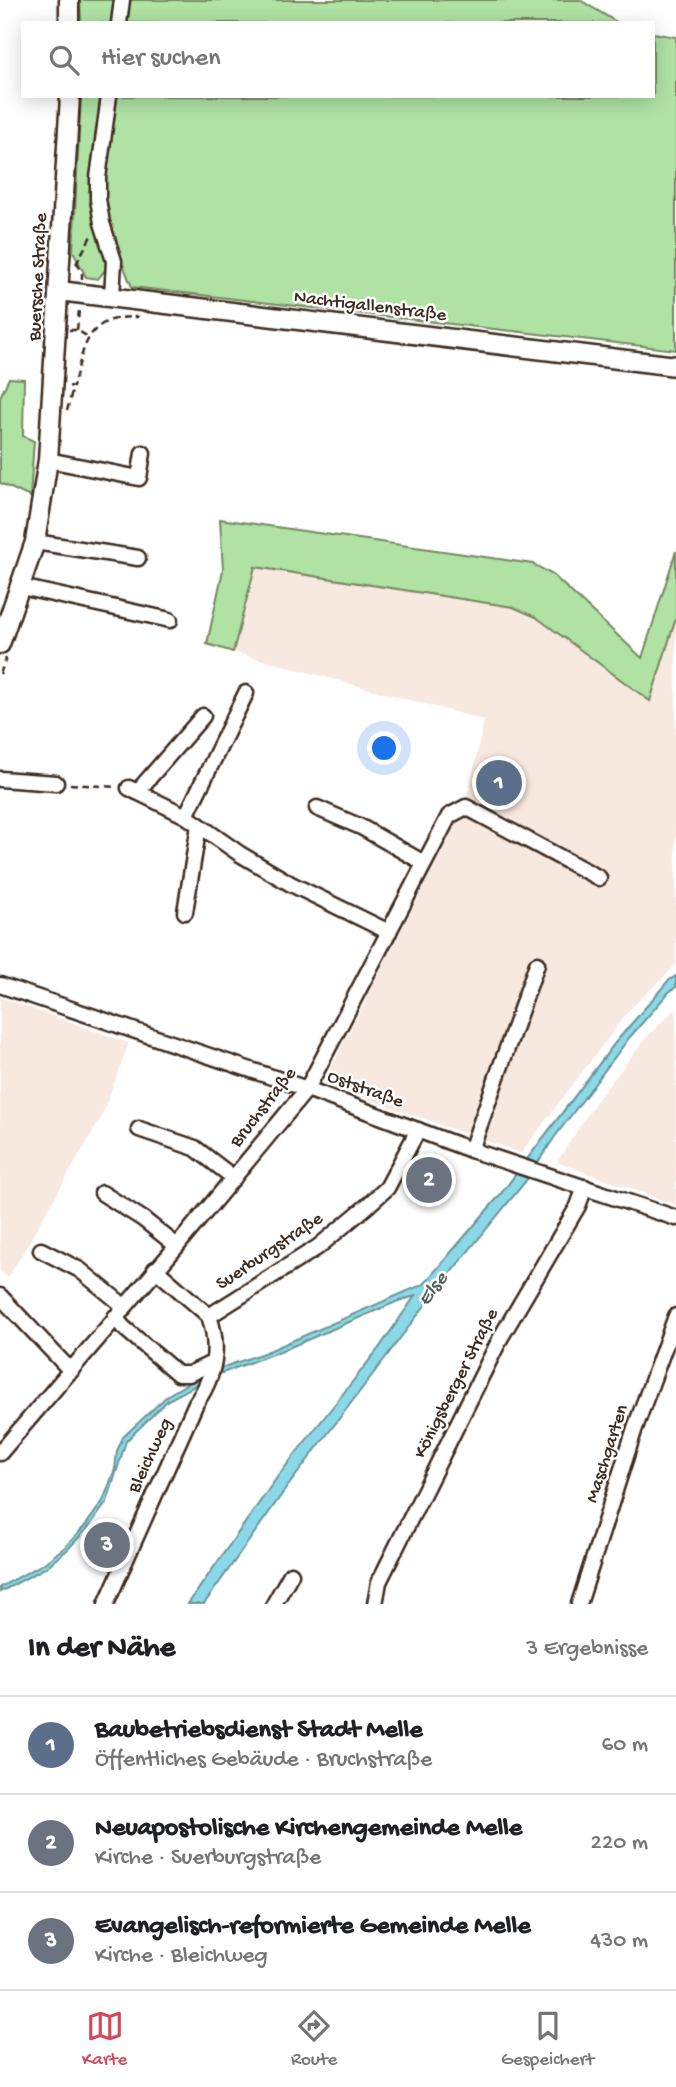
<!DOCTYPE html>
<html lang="de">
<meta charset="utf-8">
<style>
:root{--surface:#fff;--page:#f6f6f6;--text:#202124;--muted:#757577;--line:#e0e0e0;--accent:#d1495b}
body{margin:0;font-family:"Gochi Hand",sans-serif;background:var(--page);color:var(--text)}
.you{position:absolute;left:385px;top:749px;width:24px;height:24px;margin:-18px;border:5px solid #fff;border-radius:50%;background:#1a73e8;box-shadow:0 0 0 10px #1a73e833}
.badge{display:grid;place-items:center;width:46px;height:46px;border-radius:50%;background:var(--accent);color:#fff;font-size:23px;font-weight:700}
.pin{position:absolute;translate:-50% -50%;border:4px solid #fff;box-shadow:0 2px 7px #0006}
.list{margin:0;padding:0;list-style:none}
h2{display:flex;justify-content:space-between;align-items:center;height:91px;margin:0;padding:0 28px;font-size:30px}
h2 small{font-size:23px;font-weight:400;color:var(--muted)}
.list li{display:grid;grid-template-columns:46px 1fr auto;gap:21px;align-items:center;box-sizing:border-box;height:98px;padding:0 28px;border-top:2px solid var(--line)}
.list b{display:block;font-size:26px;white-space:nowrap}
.list p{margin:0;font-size:23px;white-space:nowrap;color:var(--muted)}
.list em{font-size:23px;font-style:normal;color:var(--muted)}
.icon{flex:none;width:38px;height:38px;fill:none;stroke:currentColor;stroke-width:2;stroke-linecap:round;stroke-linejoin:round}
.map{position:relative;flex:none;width:676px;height:1604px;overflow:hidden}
.search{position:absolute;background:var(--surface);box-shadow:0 4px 18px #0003;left:21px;right:21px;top:21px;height:77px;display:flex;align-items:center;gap:18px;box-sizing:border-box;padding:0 24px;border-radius:0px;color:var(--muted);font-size:26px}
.sheet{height:385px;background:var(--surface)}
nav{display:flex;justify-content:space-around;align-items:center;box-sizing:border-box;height:98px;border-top:2px solid var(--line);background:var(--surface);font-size:19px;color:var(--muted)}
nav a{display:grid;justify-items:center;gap:4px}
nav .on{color:var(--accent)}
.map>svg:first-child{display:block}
.built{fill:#f7e8e0}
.green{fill:#afe2a3;stroke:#758660;stroke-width:2}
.water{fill:#8bd9e8;stroke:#6b9397;stroke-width:2}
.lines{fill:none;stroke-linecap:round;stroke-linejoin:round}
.minor-casing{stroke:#3b2a1e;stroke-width:19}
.major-casing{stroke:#3b2a1e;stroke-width:23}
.path{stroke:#3b2a1e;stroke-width:2.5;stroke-dasharray:7 5;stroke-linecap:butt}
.minor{stroke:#fff;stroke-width:14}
.major{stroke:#fff;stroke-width:18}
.labels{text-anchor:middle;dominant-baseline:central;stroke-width:5;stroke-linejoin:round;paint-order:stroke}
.street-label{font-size:19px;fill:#3b2a1e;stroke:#fff}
.water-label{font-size:21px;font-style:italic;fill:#535f5b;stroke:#fff}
</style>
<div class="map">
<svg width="676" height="1604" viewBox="0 0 676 1604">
<rect width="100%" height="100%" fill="#fff"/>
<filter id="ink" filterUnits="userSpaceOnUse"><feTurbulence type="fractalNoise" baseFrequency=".0143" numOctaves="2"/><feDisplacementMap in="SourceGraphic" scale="14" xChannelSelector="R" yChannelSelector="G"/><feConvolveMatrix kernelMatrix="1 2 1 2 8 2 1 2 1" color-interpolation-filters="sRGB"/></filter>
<g filter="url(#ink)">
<g class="built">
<polygon points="255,567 513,607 536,617 650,701 676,618 676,965 629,1010 521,1153 328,1085 325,1079 423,888 470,787 484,720 233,652"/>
<polygon points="0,997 129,1043 101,1118 8,1278 0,1271"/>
<polygon points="676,1008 676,1205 557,1162 595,1103 647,1037"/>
</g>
<g class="green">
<polygon points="80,0 118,0 115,23 81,23"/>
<polygon points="129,0 580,0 618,23 125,23"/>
<polygon points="653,33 676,37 676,350 132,287 108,228 103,182 115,96 653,96"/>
<polygon points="81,96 104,96 92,176 109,265 98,279 86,277 73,251"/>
<polygon points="9,378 24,379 23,436 34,441 30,497 0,483 0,397"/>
<polygon points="220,519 533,564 553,575 642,658 676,551 676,618 650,701 536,617 513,607 255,567 233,652 207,644 223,570"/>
</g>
<polygon class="water" points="676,976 676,987 669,992 629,1038 554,1138 525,1182 439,1287 285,1490 204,1604 188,1604 278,1476 379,1348 415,1296 396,1302 288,1348 209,1378 168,1400 126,1441 107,1502 88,1528 67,1550 45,1568 0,1592 0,1587 43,1564 65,1547 85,1526 103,1501 115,1469 117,1451 123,1437 168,1395 190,1382 218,1369 264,1353 424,1284 500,1195 615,1043 668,981"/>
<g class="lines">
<g class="minor-casing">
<g id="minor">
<polyline points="119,23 122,0"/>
<polyline points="109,96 98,178 98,199 102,223 114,261 112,297"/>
<polyline points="48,460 139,478 143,453"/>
<polyline points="35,542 138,558"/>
<polyline points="21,587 170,620"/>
<polyline points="0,779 56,783"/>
<polyline points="129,788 186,816 240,854 291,884 389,932"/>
<polyline points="137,792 203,716"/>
<polyline points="317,808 361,827 424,863"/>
<polyline points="186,816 246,693"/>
<polyline points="185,912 199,825"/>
<polyline points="0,985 307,1089 471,1150 676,1218"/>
<polyline points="139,1129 195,1148 234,1178"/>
<polyline points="471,1150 537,964"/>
<polyline points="102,1193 143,1219 177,1246"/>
<polyline points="41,1250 80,1270 124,1306"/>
<polyline points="155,1269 209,1316 318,1247 366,1207 387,1188 418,1130"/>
<polyline points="0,1296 71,1371"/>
<polyline points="115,1317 123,1327 178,1374 189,1374 212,1363"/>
<polyline points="0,1453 177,1246 307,1089 449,816 466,807 599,878"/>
<path d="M106,1604L196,1403C215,1376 220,1347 209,1316"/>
<polyline points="274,1604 291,1574"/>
<polyline points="375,1604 379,1582 501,1337 578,1206 585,1187"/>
<polyline points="579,1604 635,1428 676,1316"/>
</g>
</g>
<g class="major-casing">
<g id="major">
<polyline points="69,0 69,23"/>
<polyline points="59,291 676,366"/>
<polyline points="0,644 35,542 48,460 70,96"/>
</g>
</g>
<g class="path">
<polyline points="77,262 82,273 82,279"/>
<polyline points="76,264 91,236"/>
<polyline points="69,330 77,330 88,337"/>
<polyline points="77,330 79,310"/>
<path d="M69,386L73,387C85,345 85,316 138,317"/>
<polyline points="67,411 73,387"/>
<polyline points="0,674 6,658"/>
<polyline points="70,784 116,787"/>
</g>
<use href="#minor" class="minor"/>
<use href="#major" class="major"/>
</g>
</g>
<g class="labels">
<g class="street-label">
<text transform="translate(39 277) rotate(-87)">Buersche Straße</text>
<text transform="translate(370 307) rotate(7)">Nachtigallenstraße</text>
<text transform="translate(365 1090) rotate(20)">Oststraße</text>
<text transform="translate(264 1108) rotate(-52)">Bruchstraße</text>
<text transform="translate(270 1252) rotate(-34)">Suerburgstraße</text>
<text transform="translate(457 1384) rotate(-63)">Königsberger Straße</text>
<text transform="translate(608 1454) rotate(-72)">Maschgarten</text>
<text transform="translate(151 1456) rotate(-65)">Bleichweg</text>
</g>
<g class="water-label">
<text transform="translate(434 1290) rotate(-53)">Else</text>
</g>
</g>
</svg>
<div class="you"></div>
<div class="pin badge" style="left:499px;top:783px;background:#5c6f8a">1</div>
<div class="pin badge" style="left:429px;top:1180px;background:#6b7280">2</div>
<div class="pin badge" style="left:107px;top:1545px;background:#6b7280">3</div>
<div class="search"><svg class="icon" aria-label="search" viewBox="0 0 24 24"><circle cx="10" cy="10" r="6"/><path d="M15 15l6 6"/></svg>Hier suchen</div>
</div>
<section class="sheet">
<h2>In der Nähe<small>3 Ergebnisse</small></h2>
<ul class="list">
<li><span class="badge" style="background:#5c6f8a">1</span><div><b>Baubetriebsdienst Stadt Melle</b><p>Öffentliches Gebäude · Bruchstraße</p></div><em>60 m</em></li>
<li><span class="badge" style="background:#6b7280">2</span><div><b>Neuapostolische Kirchengemeinde Melle</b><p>Kirche · Suerburgstraße</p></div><em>220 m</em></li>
<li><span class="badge" style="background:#6b7280">3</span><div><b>Evangelisch-reformierte Gemeinde Melle</b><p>Kirche · Bleichweg</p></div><em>430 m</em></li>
</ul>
</section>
<nav>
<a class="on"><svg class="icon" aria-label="map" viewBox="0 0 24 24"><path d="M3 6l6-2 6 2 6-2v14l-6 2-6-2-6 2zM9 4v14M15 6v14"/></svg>Karte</a>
<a><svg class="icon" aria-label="directions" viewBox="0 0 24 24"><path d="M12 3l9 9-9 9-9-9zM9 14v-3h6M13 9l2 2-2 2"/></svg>Route</a>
<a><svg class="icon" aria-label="saved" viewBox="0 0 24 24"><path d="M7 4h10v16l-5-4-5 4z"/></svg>Gespeichert</a>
</nav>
